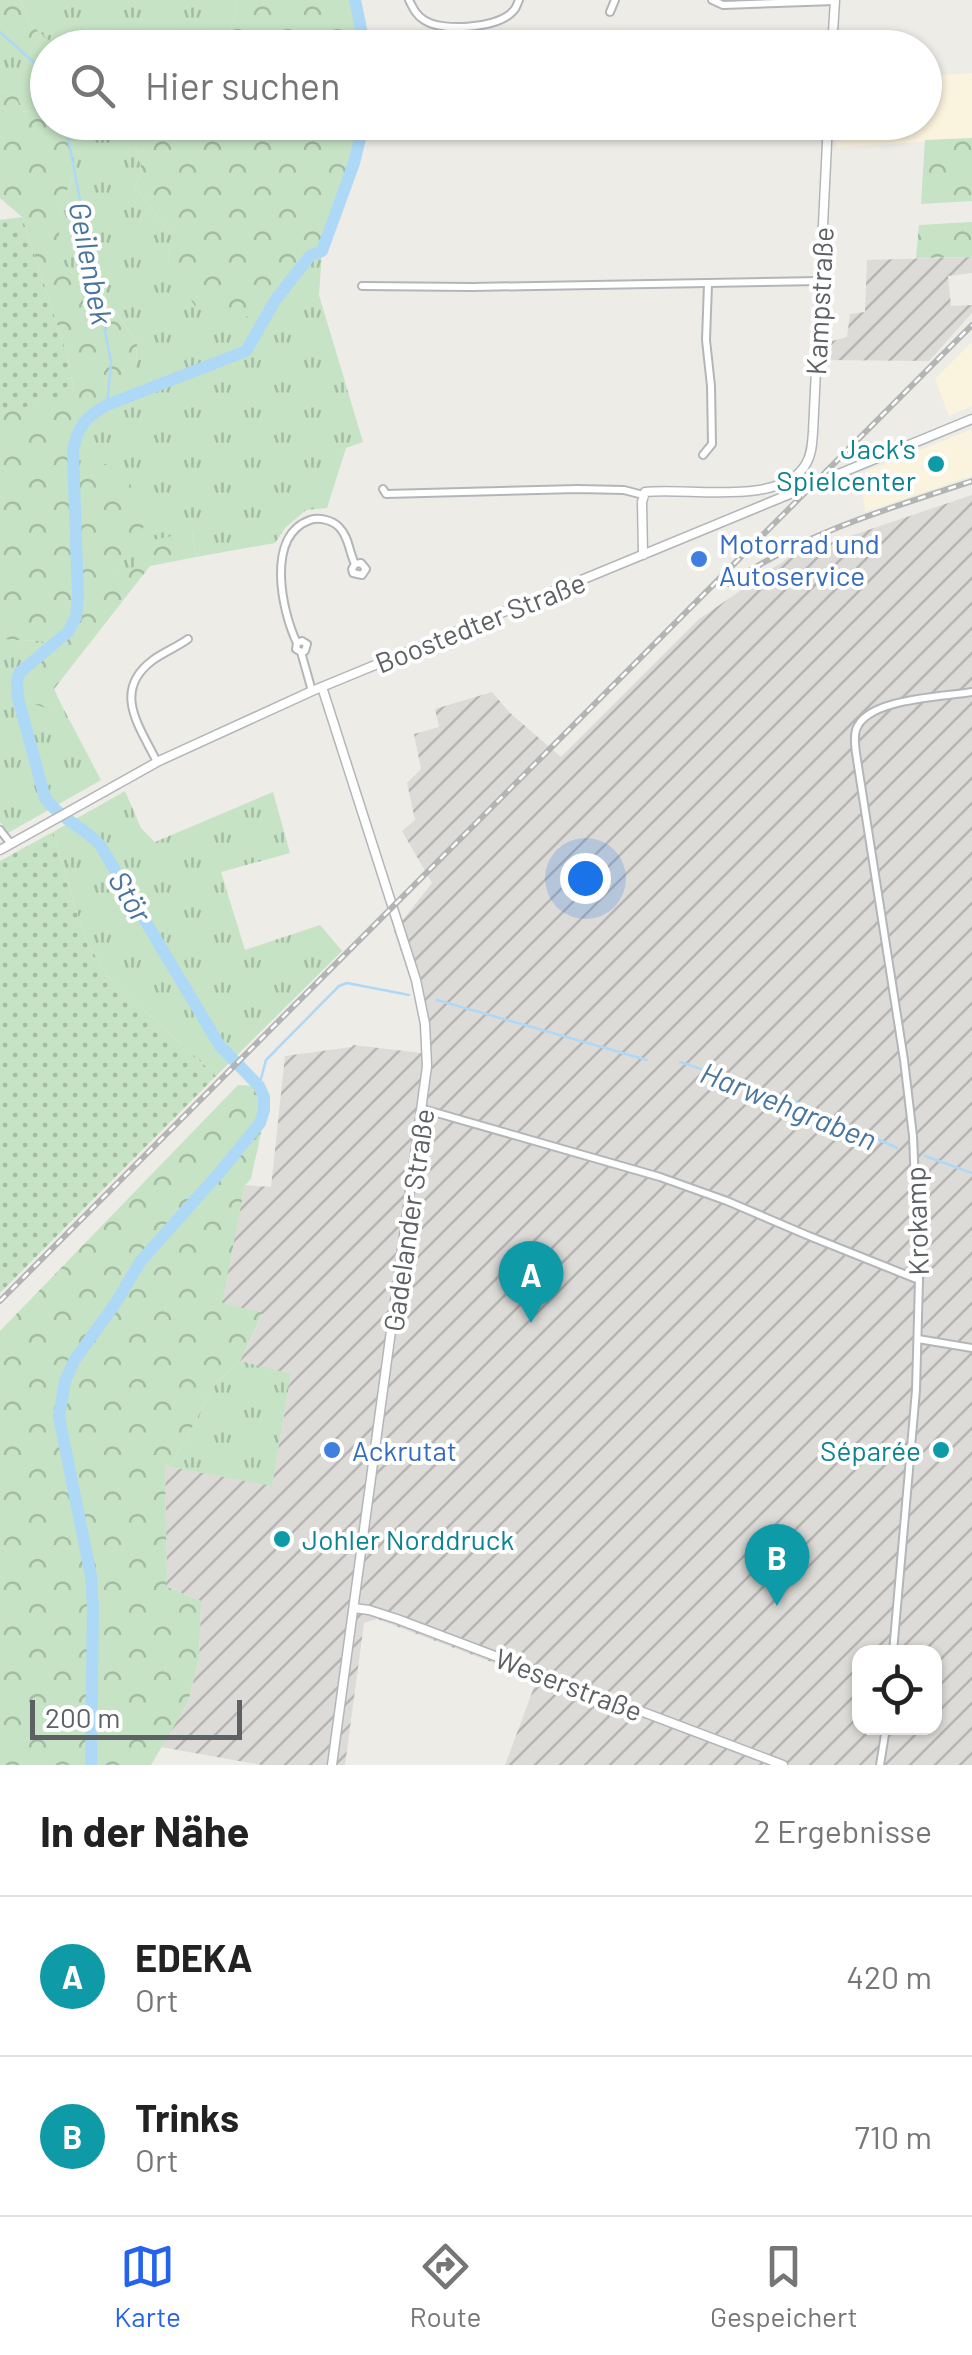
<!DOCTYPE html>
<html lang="de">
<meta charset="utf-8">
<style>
:root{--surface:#fff;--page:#f6f6f6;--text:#222;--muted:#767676;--line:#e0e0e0;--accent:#2563eb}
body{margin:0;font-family:Barlow,sans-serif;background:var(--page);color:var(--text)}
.controls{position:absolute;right:30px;bottom:30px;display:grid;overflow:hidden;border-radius:20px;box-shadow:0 2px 8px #0004}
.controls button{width:90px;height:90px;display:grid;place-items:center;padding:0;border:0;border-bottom:2px solid var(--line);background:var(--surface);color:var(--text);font:50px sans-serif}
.scale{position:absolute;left:30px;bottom:25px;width:212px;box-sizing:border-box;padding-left:10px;border:5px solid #5d6164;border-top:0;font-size:28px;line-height:35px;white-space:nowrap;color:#5d6164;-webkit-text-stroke:8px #fff;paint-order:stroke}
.you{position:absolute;left:585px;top:878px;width:35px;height:35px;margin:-25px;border:8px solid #fff;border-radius:50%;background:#1a73e8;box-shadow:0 0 0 15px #1a73e833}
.badge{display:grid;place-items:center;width:65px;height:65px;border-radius:50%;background:var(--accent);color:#fff;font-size:32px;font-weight:700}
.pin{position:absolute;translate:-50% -82px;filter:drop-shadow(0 2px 5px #0008)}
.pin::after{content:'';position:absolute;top:52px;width:35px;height:30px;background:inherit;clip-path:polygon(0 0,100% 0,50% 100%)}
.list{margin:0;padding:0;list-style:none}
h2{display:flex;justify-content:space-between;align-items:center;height:130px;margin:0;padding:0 40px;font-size:42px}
h2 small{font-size:32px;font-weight:400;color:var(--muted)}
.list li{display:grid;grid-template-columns:65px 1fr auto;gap:30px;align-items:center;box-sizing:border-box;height:160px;padding:0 40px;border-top:2px solid var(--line)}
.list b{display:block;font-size:38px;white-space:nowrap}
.list p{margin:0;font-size:32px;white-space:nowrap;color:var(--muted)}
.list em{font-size:32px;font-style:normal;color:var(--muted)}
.icon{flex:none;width:55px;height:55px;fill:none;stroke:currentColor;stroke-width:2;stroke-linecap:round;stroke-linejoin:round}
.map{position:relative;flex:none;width:972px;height:1765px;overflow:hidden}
.search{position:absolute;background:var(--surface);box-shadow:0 2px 8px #0004;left:30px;right:30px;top:30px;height:110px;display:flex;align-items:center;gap:25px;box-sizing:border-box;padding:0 35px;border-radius:55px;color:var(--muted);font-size:38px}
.sheet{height:450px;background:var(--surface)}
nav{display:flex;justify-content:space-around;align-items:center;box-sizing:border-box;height:140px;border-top:2px solid var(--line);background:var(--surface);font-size:28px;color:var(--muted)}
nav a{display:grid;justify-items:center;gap:5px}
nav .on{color:var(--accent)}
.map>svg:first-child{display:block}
.commercial{fill:#faf3de}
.industrial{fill:url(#industrial-furrows);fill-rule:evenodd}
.grass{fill:url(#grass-tufts)}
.forest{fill:url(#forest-crowns)}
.garden{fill:url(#garden-dots)}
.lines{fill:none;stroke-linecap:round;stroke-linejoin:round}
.stream{stroke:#aed9f6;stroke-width:2.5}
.river{stroke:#aed9f6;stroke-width:12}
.minor-casing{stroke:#b3b6b9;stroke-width:10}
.tertiary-casing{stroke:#b3b6b9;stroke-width:11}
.minor{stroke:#fff;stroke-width:6}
.tertiary{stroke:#fff;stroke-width:8}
.rail-casing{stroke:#b3b4b4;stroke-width:6}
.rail{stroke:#fff;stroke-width:2.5;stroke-dasharray:8;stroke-linecap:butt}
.culture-dot{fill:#0f9aa8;stroke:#fff;stroke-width:4}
.shop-dot{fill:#3f7fe0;stroke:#fff;stroke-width:4}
.labels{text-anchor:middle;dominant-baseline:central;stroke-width:8;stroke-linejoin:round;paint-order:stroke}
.street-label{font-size:28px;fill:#5d6164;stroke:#fff}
.culture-label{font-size:28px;fill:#0d838f;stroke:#fff;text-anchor:end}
.shop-label{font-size:28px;fill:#366cbe;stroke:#fff;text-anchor:start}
.water-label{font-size:30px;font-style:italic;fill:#49759e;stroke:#fff}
</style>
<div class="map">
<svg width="972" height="1765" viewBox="0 0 972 1765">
<defs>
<pattern id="industrial-furrows" width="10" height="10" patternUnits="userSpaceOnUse" patternTransform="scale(2.5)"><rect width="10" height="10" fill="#dddbd8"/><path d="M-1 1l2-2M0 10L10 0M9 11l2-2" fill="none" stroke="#b6b5b3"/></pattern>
<pattern id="grass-tufts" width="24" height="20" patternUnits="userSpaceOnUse" patternTransform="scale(2.5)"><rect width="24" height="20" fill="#c6e3c5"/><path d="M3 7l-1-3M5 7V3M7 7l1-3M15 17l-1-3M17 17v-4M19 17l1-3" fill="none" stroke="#a4bba4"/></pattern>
<pattern id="forest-crowns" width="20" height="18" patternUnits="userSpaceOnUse" patternTransform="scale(2.5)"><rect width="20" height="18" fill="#c6e3c5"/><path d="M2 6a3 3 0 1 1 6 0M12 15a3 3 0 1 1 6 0" fill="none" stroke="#a4bba4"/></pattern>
<pattern id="garden-dots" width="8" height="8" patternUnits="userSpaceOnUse" patternTransform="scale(2.5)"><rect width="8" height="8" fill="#c6e3c5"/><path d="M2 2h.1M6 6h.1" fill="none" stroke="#a4bba4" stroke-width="1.8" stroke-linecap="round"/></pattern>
</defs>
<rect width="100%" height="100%" fill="#eeece6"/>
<g class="commercial">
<polygon points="972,73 972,138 836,148 837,123 924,122 925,76"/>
<polygon points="972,342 972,406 949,416 935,379"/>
<polygon points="972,429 972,476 865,512 863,495 865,472"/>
</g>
<g class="industrial">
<polygon points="972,257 972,273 948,276 951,306 972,305 972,313 929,361 823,360 825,343 847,337 850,314 865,312 867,260"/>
<path d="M972,495V1765H505L537,1679L377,1619L364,1623L345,1765H262L161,1747L188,1702L199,1659L201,1601L167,1587L165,1466L272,1485L291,1375L240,1361L263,1314L221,1303L245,1185L271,1187L285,1056L352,1047L353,1045L422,1053L417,999L394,931L432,883L402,831L415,820L407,783L421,769L414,734L439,727L435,709L492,692L510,713L561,757L699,619L791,556ZM860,1652H934V1728H860Z"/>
</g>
<g class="grass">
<polygon points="20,0 236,0 235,17 223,47 57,48 32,26"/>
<polygon points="0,32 47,75 47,107 22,112 17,96 0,90"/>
<path d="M65,122L139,123L132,133L142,171L135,187L171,235L168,264L263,320C277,298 298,261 322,251L319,295L363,442L346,448L327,508L306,510L285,528L275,543L196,557L192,532L120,586L113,572L74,467L75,438L81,426L93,412L107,405L136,368L137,343L115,310L100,303L59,259V210L74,174Z"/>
<polygon points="0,639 57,642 19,673 53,711 62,706 101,780 8,833 0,822"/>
<polygon points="125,791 141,828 155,842 273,792 290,853 221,872 245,950 320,925 342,951 216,1076 111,980 86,942 53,832"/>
<polygon points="240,1361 291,1374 272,1486 165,1466 172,1464 216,1383"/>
</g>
<g class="forest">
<polygon points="0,0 20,0 32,26 57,47 48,48 47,75 0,32"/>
<polygon points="236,0 355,0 365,47 223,47 235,17"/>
<path d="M0,90L17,96L23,112L47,107L48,122L65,123L74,174L59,210V259L100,303L115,310L137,343L136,368L154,386C108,405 71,408 74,467L116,463L151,516L113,572L121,585L152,540L192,532L196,557L150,566L54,689L62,706L54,711L18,698C14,665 36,662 56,642L0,639V414L74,392L68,358L22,217L0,198Z"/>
<path d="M139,122L364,123L354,163L322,251C298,261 277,298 264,320L195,306L168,264L171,235L135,187L142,171L132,133Z"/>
<polygon points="972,138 972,201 921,204 925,140"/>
<polygon points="972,222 972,257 916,258 919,225"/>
<path d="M238,1085L259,1086C270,1111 256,1152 251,1179L245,1185L222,1303L263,1313L240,1361L216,1383L172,1464L165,1466L167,1587L201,1601L199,1659L188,1702L151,1765H0V1331Z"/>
</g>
<g class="garden">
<polygon points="22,217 68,358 74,393 0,414 0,220"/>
<polygon points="53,832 86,942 111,980 216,1076 0,1293 0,861"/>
</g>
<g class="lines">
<g class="stream">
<polyline points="0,32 48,75"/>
<polyline points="65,122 111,362 107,405"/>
<polyline points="437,1000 647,1060"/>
<polyline points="680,1062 787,1098 897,1148"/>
<polyline points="259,1086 266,1060 339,986 347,983 409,995"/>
<polyline points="925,1156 972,1173"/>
</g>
<g class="river">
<polyline points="355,0 365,48"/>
<path d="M91,1765L93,1607L91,1576L59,1417L65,1381L74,1361L117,1301L140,1262L220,1172L260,1123L264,1110V1097L259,1086L220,1046L100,845C84,827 59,818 45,798L18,698L17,684L19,673L68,632L76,617L78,597L73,452C76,429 86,416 107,405L246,351L276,299L310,256L322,251L354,163L364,122"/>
</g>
<g class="minor-casing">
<g id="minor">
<path d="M409,0C413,8 416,15 424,20C442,32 494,28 510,14C516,9 516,7 519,0"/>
<polyline points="712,0 723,5 835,1"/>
<polyline points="610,12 615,0"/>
<polyline points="379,133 827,122"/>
<polyline points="362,286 472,287 820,281"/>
<polyline points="703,455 712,444 711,386 706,340 708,284"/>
<polyline points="383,489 386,494 577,489 624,490 643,495"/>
<polyline points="297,643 302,641 307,644 305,651 301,652"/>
<path d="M312,691L301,652L296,649L297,643C282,612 265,536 310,520C319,517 332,520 339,527C349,537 349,552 355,564L352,569L353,573L362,575L366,569L361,563L355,564"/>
<path d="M157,762C140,727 111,691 153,660C164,652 177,647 188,639"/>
<polyline points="0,830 11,844"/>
<polyline points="423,1109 660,1177 727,1201 809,1236 919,1280"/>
<polyline points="918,1339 972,1348"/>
<path d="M893,1652L916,1390L919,1280L917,1233L913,1136L904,1060L856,753C855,746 854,737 856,730C866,698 943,697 972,692"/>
<polyline points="880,1765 886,1728"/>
</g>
</g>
<g class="tertiary-casing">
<g id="tertiary">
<polyline points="832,48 835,0"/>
<path d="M643,555L642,502L645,492C688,487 781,507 806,464C812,454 812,443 813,432L828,122"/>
<polyline points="322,687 416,980 425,1024 427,1066 332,1765"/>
<polyline points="0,850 159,761 312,691 972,419"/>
<polyline points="354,1608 369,1610 397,1619 783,1765"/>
</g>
</g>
<use href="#minor" class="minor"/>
<use href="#tertiary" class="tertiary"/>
<g class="rail-casing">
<g id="rail">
<path d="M729,584C803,533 888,509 972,481"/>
<polyline points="0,1301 972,325"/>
</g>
</g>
<use href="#rail" class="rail"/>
</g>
<g class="culture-dot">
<circle cx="936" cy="464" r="10"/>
<circle cx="941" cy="1450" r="10"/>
<circle cx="282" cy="1539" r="10"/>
</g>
<g class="shop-dot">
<circle cx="699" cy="559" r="10"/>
<circle cx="332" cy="1450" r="10"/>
</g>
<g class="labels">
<g class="street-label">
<text transform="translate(819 301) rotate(-87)">Kampstraße</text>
<text transform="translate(480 622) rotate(-22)">Boostedter Straße</text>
<text transform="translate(408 1220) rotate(-82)">Gadelander Straße</text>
<text transform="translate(916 1221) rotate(-92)">Krokamp</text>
<text transform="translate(569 1684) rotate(21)">Weserstraße</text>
</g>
<g class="culture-label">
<text x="916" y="448">Jack's<tspan x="916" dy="32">Spielcenter</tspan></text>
<text x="921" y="1450">Séparée</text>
<text x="302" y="1539" text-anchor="start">Johler Norddruck</text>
</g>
<g class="shop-label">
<text x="719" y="543">Motorrad und<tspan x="719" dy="32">Autoservice</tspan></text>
<text x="352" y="1450">Ackrutat</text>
</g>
<g class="water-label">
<text transform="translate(92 263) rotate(79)">Geilenbek</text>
<text transform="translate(131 896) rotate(59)">Stör</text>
<text transform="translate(789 1105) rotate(22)">Harwehgraben</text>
</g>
</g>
</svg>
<div class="controls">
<button><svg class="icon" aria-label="locate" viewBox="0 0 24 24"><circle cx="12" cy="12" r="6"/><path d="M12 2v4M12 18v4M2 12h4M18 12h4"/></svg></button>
</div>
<div class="scale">200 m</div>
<div class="you"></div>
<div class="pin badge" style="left:531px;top:1323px;background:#0f9aa8">A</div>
<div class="pin badge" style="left:777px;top:1606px;background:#0f9aa8">B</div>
<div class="search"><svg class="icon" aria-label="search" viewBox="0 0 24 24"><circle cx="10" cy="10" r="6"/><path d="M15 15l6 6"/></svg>Hier suchen</div>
</div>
<section class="sheet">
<h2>In der Nähe<small>2 Ergebnisse</small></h2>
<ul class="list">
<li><span class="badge" style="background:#0f9aa8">A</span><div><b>EDEKA</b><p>Ort</p></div><em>420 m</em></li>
<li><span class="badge" style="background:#0f9aa8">B</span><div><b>Trinks</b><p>Ort</p></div><em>710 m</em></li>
</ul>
</section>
<nav>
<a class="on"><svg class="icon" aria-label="map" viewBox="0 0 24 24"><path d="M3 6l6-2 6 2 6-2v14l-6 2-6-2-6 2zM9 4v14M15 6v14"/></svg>Karte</a>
<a><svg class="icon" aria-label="directions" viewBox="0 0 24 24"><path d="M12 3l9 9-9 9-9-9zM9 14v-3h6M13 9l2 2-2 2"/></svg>Route</a>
<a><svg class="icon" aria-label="saved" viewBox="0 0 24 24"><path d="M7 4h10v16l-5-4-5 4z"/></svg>Gespeichert</a>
</nav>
